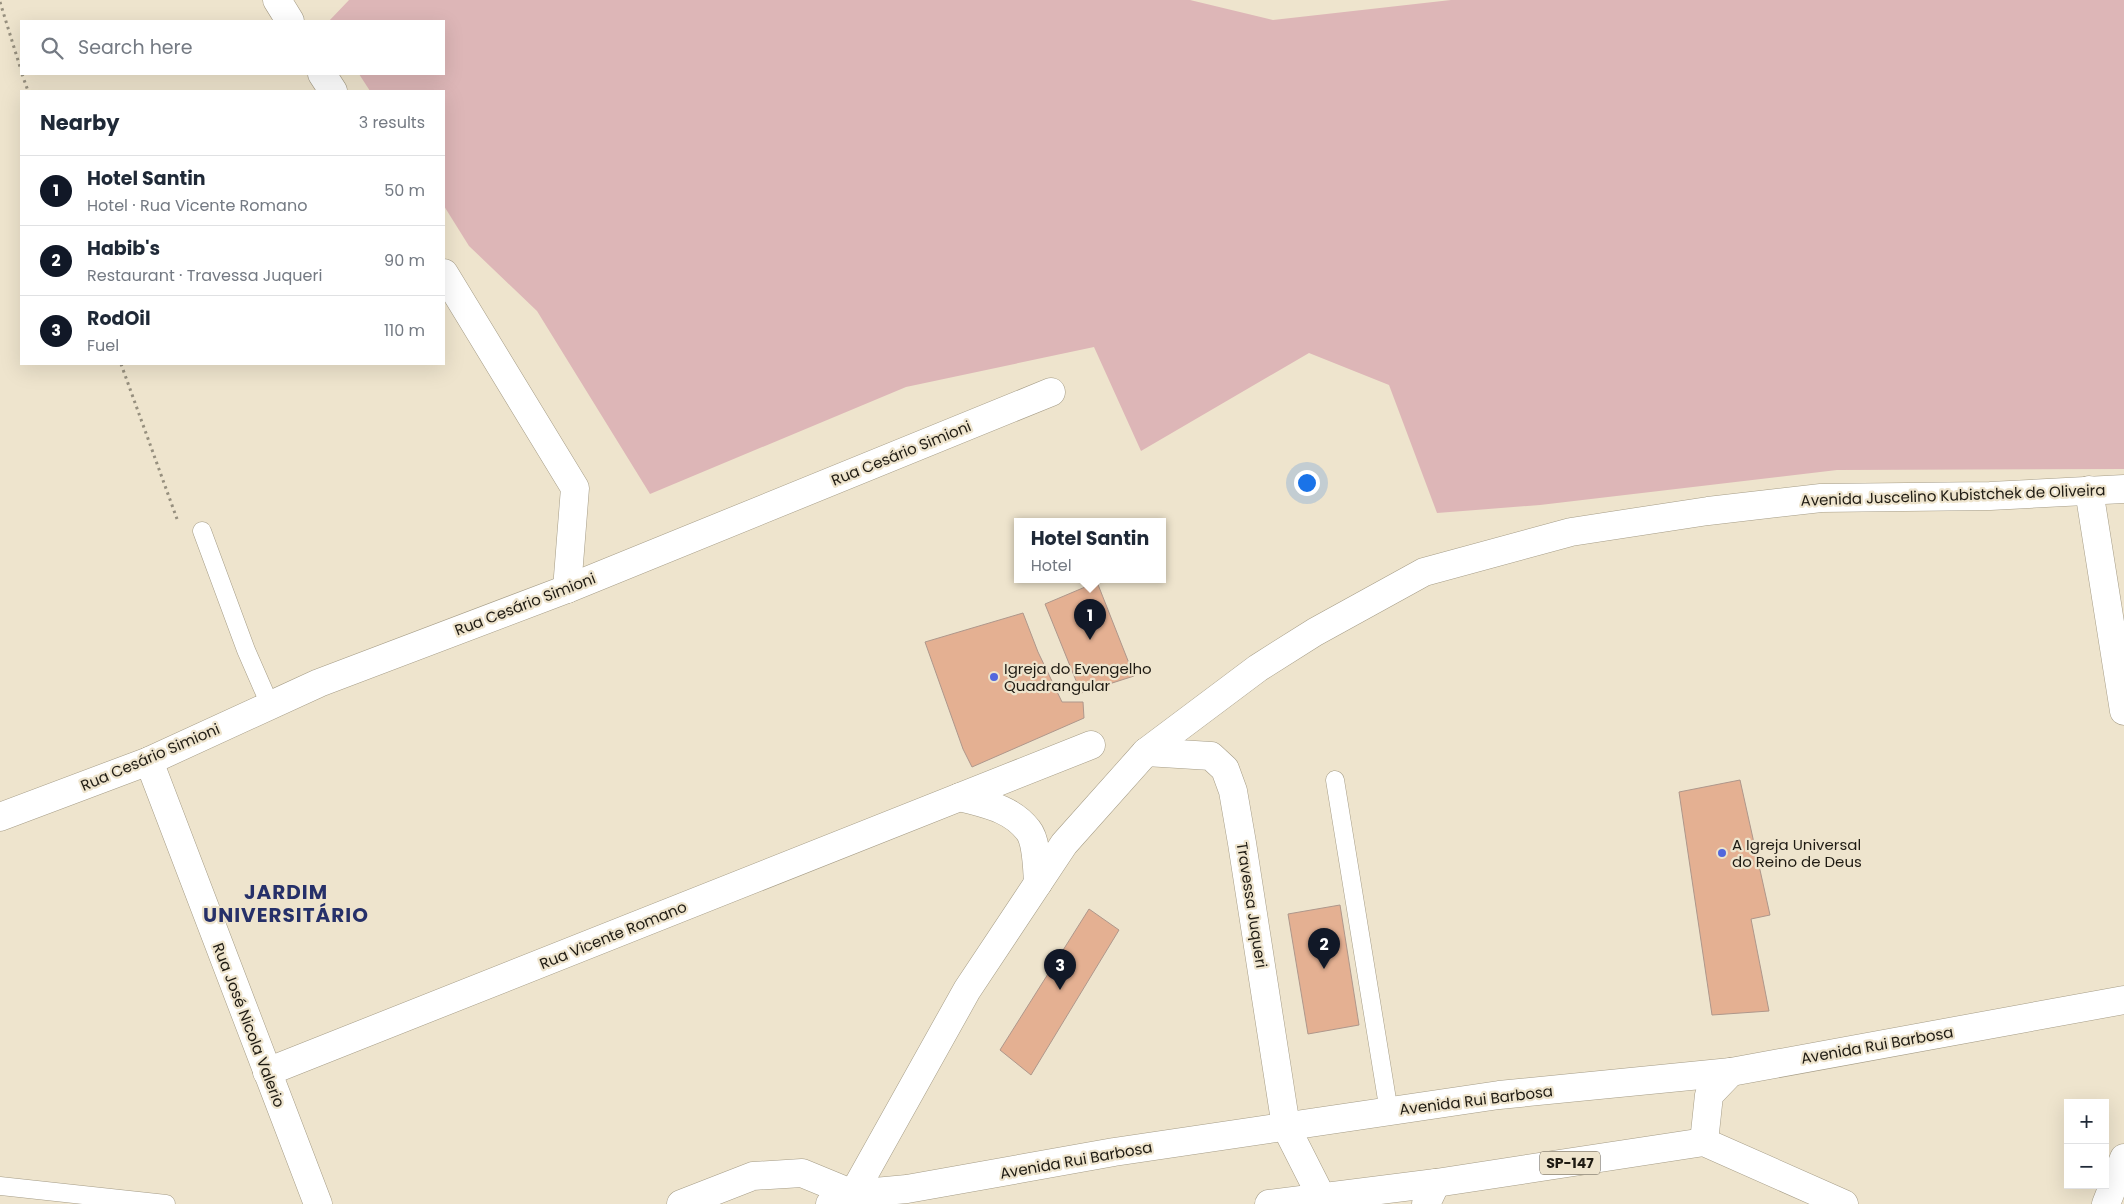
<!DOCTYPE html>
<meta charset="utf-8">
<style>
:root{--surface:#fff;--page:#f6f6f7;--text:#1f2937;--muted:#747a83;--line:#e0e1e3;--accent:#111827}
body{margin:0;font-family:Poppins,sans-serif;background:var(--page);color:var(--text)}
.controls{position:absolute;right:15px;bottom:15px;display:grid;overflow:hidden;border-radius:0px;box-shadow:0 5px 20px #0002}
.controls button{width:45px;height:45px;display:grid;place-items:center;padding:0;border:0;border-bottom:1px solid var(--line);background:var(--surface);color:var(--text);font:25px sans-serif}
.you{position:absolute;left:1306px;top:482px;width:18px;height:18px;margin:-12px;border:4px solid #fff;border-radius:50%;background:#1a73e8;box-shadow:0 0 0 8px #1a73e833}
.badge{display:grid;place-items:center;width:32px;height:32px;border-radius:50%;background:var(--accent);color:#fff;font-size:16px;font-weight:700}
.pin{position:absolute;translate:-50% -41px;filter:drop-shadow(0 1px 2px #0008)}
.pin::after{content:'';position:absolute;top:26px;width:18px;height:15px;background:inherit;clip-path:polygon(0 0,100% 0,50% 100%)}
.popup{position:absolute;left:1014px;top:518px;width:152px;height:65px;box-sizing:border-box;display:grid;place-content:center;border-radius:0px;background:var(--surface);filter:drop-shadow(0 1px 4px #0005);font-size:16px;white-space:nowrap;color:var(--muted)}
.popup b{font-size:19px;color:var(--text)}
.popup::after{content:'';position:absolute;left:50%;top:100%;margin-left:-10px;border:10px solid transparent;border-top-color:var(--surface)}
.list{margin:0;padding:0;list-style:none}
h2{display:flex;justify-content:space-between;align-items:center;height:65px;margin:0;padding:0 20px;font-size:21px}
h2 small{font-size:16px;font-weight:400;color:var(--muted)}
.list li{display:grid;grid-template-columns:32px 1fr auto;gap:15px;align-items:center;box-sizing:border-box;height:70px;padding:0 20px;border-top:1px solid var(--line)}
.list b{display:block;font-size:19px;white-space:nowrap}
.list p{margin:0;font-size:16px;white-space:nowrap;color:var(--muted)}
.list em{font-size:16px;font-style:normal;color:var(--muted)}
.icon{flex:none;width:28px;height:28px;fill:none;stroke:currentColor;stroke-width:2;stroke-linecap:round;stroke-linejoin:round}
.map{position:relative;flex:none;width:2124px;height:1204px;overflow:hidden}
.search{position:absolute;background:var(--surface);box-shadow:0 5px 20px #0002;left:20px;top:20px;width:425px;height:55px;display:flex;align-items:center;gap:12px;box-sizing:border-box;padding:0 18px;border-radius:0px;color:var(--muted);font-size:19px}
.panel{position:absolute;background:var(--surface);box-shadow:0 5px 20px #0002;left:20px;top:90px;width:425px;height:275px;border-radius:0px}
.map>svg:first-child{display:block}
.green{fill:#ddb6b7}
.building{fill:#e4b092;stroke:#ae978b}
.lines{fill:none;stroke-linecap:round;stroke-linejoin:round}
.lane-casing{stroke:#a59c86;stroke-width:19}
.street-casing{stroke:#a59c86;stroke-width:29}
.secondary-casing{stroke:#a59c86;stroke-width:29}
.primary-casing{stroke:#a59c86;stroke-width:29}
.path{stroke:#968f7e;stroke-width:3;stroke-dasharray:2.5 4;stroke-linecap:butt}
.lane{stroke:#fff;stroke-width:18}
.street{stroke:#fff;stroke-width:28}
.secondary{stroke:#fff;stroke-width:28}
.primary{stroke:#fff;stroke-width:28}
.poi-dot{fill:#5267dd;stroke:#eee4cd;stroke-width:2}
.labels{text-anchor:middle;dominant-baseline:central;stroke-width:4.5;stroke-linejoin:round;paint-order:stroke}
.shield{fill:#eee4cd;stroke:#5d574b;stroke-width:1}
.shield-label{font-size:14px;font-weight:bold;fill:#1f1b13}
.street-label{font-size:15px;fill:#1f1b13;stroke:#eee4cd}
.poi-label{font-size:15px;fill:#1f1b13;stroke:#eee4cd;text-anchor:start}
.district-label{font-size:20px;font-weight:bold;letter-spacing:1px;fill:#263069;stroke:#eee4cd}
</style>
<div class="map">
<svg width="2124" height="1204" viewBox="0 0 2124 1204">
<rect width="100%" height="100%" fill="#eee4cd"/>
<polygon class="green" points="349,0 1190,0 1273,20 1451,0 2124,0 2124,469 1837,470 1540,505 1437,513 1389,385 1309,353 1141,451 1094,347 906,387 650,494 537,311 469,246 444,206 444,91 370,91 359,74 444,74 444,21 329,21"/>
<g class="building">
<polygon points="1097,582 1134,676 1081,693 1045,604"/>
<polygon points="1023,613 1038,652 1062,702 1083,702 1084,718 972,767 963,749 925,642"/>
<polygon points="1740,780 1770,915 1751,919 1769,1011 1712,1015 1679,792"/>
<polygon points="1340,905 1359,1025 1308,1034 1288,914"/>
<polygon points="1089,909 1119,930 1031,1075 1000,1050"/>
</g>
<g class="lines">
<g class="lane-casing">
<g id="lane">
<polyline points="202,531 246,650 270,705"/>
<polyline points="1335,780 1389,1112"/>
<polyline points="0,1186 166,1204"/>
</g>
</g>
<g class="street-casing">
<g id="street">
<polyline points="277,0 290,21"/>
<polyline points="322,74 333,91"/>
<polyline points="444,273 575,488 567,589"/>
<polyline points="2089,490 2124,711"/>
<polyline points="1146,752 1211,756 1225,769 1233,791 1242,843 1286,1127 1325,1204"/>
<polyline points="149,761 318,1204"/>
<path d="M960,797C985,804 1011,808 1028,830C1037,841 1037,869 1038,883"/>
<polyline points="0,817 149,761 319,683 567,589 1051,392"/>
<polyline points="267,1072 1091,745"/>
<polyline points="681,1204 753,1176 802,1173 853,1194"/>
<polyline points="1426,1204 1436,1183"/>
<polyline points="2106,1204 2124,1158"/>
</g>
</g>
<g class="secondary-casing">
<g id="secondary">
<polyline points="1704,1142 1709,1095 1731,1072"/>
<polyline points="853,1194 907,1189 1114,1152 1499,1095 1731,1072 2124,1000"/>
</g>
</g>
<g class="primary-casing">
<g id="primary">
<polyline points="830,1204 853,1194 967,990 1064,844 1146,752 1258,668 1315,632 1424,572 1571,532 1708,511 1821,498 1990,496 2124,489"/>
<polyline points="1269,1204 1436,1183 1704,1142 1844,1204"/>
</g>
</g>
<g class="path">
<polyline points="0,2 21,70"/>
<polyline points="22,74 28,91"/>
<polyline points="121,364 177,519"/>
</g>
<use href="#lane" class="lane"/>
<use href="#street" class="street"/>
<use href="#secondary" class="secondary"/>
<use href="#primary" class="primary"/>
</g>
<g class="poi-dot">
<circle cx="994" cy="677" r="5"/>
<circle cx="1722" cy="853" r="5"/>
</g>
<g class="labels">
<rect class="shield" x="1540" y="1151.5" width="60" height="23" rx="4"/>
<g class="shield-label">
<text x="1570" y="1163">SP-147</text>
</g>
<g class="street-label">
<text transform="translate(901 453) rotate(-22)">Rua Cesário Simioni</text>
<text transform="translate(1953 495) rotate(-2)">Avenida Juscelino Kubistchek de Oliveira</text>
<text transform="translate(525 604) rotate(-21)">Rua Cesário Simioni</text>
<text transform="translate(150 757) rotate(-23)">Rua Cesário Simioni</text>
<text transform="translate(1252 905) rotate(81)">Travessa Juqueri</text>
<text transform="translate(613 935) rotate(-22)">Rua Vicente Romano</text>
<text transform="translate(249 1025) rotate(69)">Rua José Nicola Valerio</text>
<text transform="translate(1877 1045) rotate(-10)">Avenida Rui Barbosa</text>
<text transform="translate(1476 1100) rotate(-7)">Avenida Rui Barbosa</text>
<text transform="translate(1076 1160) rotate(-10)">Avenida Rui Barbosa</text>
</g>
<g class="poi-label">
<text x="1004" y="668">Igreja do Evengelho<tspan x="1004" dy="17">Quadrangular</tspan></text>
<text x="1732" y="844">A Igreja Universal<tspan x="1732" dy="17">do Reino de Deus</tspan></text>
</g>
<g class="district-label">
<text x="286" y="892">JARDIM<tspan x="286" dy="23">UNIVERSITÁRIO</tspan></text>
</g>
</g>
</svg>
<div class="controls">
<button>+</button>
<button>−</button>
</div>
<div class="you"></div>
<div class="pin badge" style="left:1090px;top:640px">1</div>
<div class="popup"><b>Hotel Santin</b>Hotel</div>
<div class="pin badge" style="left:1324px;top:969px">2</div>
<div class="pin badge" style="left:1060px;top:990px">3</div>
<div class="search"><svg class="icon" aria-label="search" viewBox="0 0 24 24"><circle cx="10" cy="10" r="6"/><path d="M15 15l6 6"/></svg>Search here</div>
<section class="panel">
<h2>Nearby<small>3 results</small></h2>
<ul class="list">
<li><span class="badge">1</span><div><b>Hotel Santin</b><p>Hotel · Rua Vicente Romano</p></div><em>50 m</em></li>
<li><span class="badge">2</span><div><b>Habib's</b><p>Restaurant · Travessa Juqueri</p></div><em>90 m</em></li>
<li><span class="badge">3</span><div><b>RodOil</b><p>Fuel</p></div><em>110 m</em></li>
</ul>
</section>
</div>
